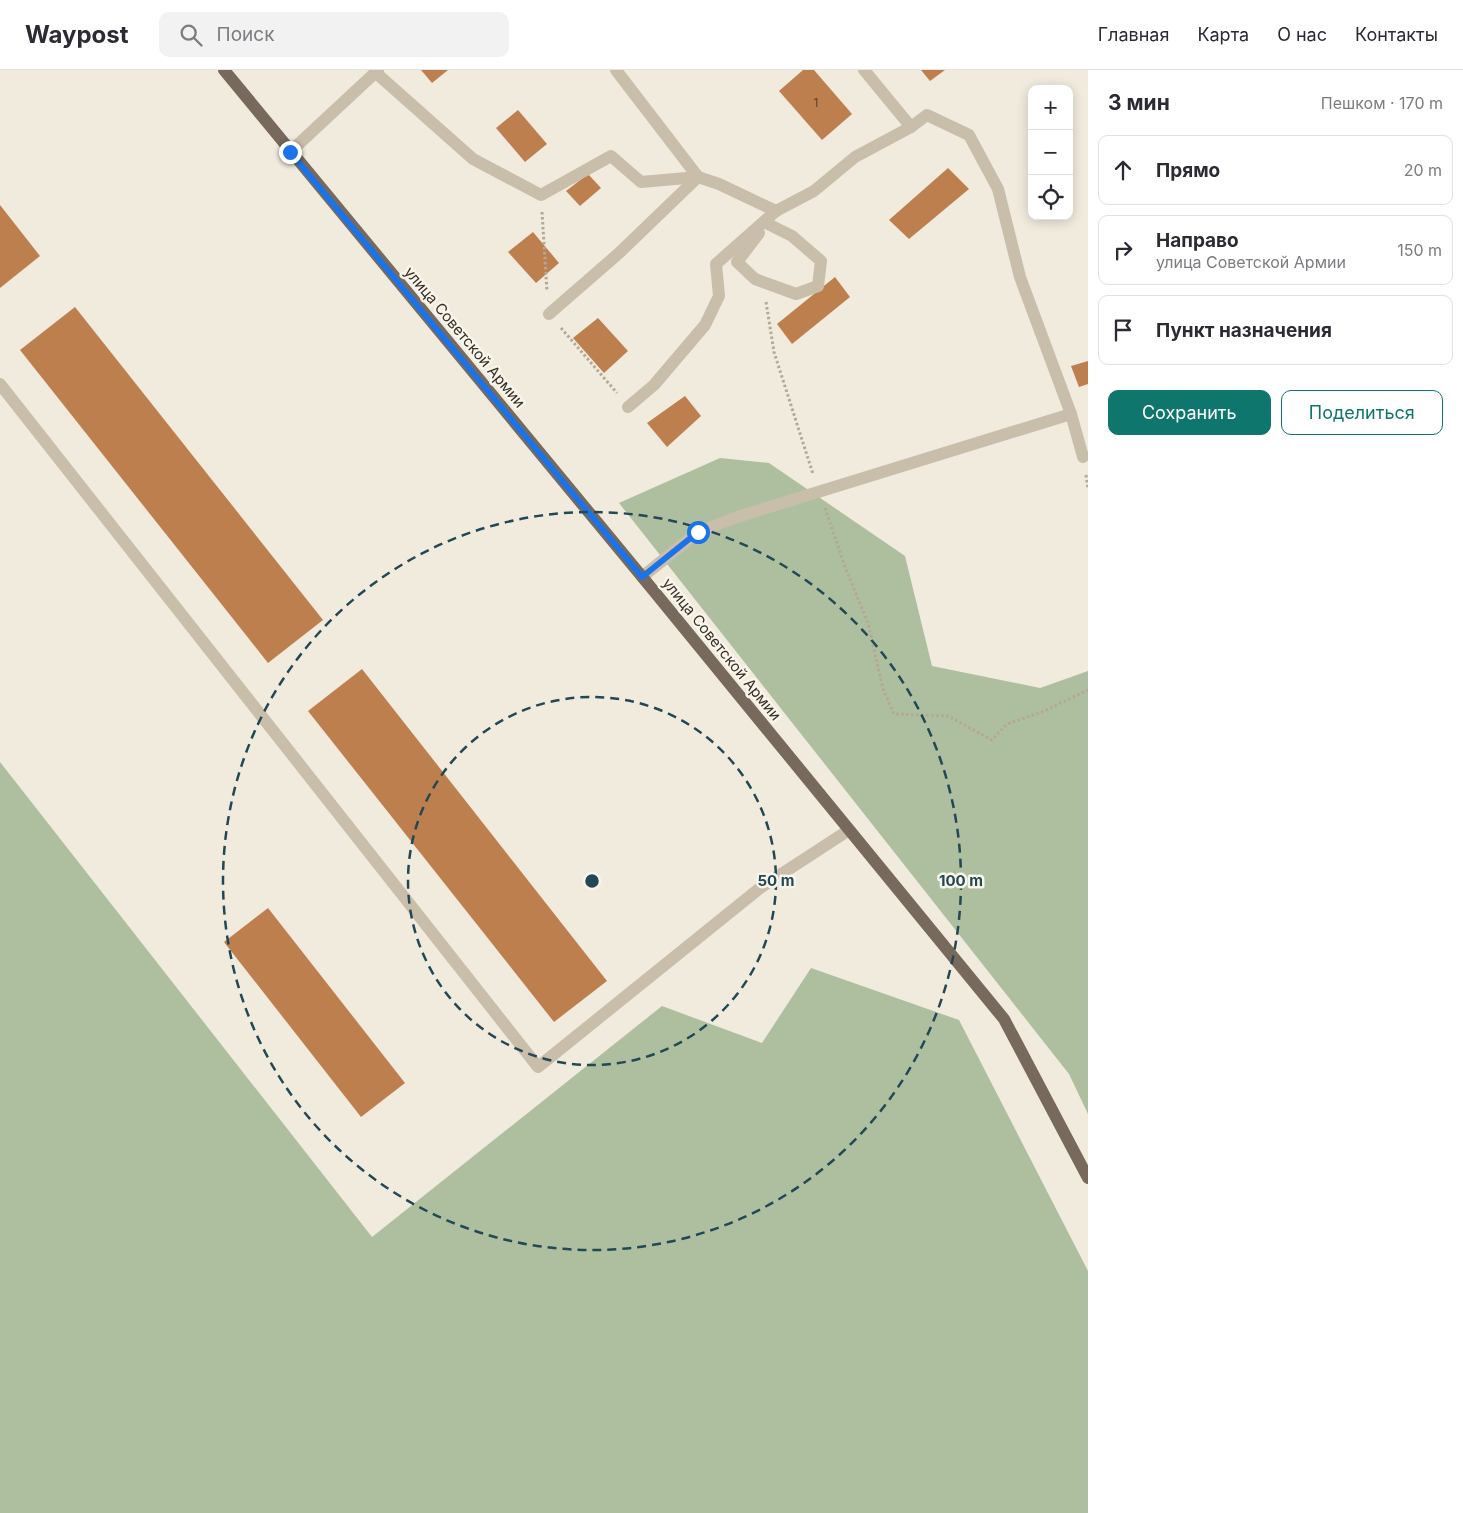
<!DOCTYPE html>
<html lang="ru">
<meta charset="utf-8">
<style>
:root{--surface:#fff;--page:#f2f2f3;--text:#2b2b33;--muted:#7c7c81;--line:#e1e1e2;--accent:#0f766e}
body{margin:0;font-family:Inter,sans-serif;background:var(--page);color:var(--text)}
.controls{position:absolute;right:15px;top:15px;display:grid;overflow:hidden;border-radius:10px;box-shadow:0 2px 12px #0003}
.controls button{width:45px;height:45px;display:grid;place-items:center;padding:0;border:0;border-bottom:1px solid var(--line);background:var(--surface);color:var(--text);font:25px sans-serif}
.stop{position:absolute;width:15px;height:15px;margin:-11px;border:4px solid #1a73e8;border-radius:50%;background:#fff}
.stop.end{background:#1a73e8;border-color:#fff;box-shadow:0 1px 5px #0008}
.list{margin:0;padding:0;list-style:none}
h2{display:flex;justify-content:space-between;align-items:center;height:65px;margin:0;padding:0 20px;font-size:21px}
h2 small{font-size:16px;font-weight:400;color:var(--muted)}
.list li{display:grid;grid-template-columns:32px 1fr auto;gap:15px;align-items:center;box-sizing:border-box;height:70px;margin:0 10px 10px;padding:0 10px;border:1px solid var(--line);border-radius:10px}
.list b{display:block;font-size:19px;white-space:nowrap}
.list p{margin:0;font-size:16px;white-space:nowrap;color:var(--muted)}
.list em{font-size:16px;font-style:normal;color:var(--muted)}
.actions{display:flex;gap:10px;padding:15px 20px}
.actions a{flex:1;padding:11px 0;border:1px solid var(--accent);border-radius:10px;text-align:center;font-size:18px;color:var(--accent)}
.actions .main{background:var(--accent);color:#fff}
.icon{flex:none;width:28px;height:28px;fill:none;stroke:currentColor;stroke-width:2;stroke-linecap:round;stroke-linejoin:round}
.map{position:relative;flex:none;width:1088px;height:1443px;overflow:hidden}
header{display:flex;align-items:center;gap:30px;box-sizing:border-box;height:70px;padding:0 25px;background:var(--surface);border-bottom:1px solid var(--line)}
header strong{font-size:24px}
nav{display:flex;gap:28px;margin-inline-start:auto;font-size:18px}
.search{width:350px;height:45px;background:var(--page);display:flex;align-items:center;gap:12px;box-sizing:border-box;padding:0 18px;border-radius:10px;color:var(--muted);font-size:19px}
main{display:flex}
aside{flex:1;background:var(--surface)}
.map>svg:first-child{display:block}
.green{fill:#aebf9f}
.building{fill:#be7f4f}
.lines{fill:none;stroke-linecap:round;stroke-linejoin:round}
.path{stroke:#b4a895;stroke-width:3;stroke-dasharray:2.5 2.5;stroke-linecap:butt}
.service{stroke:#c8beaa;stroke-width:12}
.primary{stroke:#776a5c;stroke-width:12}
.route{stroke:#1a73e8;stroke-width:6}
.ring{fill:none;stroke:#224855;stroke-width:2.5;stroke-dasharray:9 6}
.labels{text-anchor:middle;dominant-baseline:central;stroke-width:5;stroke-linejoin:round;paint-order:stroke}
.number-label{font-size:12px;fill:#584432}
.street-label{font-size:15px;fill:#363029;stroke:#f9f5ea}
.centre{fill:#224855;stroke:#f9f5ea;stroke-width:2.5}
.ring-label{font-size:15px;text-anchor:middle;font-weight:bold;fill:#224855;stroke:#f9f5ea;stroke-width:5;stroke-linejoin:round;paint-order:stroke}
</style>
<header>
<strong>Waypost</strong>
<div class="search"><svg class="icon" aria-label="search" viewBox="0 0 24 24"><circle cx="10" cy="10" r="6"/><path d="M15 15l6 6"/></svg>Поиск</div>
<nav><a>Главная</a><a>Карта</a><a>О нас</a><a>Контакты</a></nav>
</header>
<main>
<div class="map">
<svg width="1088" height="1443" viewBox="0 0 1088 1443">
<rect width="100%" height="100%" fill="#f1ebde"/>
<g class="green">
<polygon points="720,388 769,393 905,486 932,596 1040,618 1088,601 1088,1044 1069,1004 619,433"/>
<polygon points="0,692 372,1167 662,936 762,973 811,898 959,950 1088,1201 1088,1443 0,1443"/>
</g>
<g class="building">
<polygon points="421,0 448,0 432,13"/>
<polygon points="803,0 814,0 852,44 822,70 779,21"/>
<polygon points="921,0 945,0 930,11"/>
<polygon points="518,40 547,74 525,92 496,58"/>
<polygon points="948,98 969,119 909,169 889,150"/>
<polygon points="588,104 601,118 580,136 566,121"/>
<polygon points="0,135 40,186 0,218"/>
<polygon points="533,162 559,193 536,213 508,182"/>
<polygon points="835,207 850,227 792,274 777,254"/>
<polygon points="75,237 323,550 268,593 20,280"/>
<polygon points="598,248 628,281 604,303 573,268"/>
<polygon points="1088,291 1088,314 1079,317 1071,296"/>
<polygon points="685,326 701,346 667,377 647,353"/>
<polygon points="362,599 607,911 554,952 308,641"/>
<polygon points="268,838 405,1013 361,1047 224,872"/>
</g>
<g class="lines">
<g class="path">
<polyline points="542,142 547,221"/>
<polyline points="766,232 774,282 813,404"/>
<polyline points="561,258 617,323"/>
<polyline points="1086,405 1088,419"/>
<polyline points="825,438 845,497 868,553 883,619 894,644 948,646 992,670 1007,654 1042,642 1088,620"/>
</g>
<g class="service">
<polyline points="616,0 698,107 719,114 776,141 814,121 855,87 911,57"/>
<polyline points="864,0 911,57 927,45 969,65 998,119 1020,207 1071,344 1083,387"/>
<polyline points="375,2 473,89 541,125 611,86 641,112 698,107"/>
<polyline points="290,82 378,0"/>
<polyline points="759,163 737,192 755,209 796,224 818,216 821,191 792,166 766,153"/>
<polyline points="549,244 618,184 698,107"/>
<polyline points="0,314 538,997 760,818 849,760"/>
<polyline points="628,337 654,315 705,255 719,226 716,194 776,141"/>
<polyline points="642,507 698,462 737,447 1071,344"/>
</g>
<polyline class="primary" points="224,0 653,520 1004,949 1088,1108"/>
</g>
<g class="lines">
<polyline class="route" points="290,82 642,507 698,462"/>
</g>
<g class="ring">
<circle cx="592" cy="811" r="184"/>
<circle cx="592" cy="811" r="369"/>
</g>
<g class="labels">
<g class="number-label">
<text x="816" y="32">1</text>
</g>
<g class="street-label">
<text transform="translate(465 267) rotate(50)">улица Советской Армии</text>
<text transform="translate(722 579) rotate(51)">улица Советской Армии</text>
</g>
</g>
<circle cx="592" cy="811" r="8" class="centre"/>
<g class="ring-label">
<text x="776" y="816">50 m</text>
<text x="961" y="816">100 m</text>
</g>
</svg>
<div class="controls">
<button>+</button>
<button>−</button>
<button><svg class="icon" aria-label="locate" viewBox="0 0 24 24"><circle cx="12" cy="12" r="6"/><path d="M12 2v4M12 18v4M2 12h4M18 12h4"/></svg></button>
</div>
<div class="stop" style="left:698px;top:462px"></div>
<div class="stop end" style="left:290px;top:82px"></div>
</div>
<aside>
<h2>3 мин<small>Пешком · 170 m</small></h2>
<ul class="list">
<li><svg class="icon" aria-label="ahead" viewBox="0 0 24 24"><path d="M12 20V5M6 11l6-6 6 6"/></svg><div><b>Прямо</b></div><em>20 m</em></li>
<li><svg class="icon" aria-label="right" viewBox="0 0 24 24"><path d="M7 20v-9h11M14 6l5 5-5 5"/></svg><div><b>Направо</b><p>улица Советской Армии</p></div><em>150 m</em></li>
<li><svg class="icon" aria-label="arrive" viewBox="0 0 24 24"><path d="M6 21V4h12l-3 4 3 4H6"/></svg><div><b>Пункт назначения</b></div></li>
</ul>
<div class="actions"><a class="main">Сохранить</a><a>Поделиться</a></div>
</aside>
</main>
